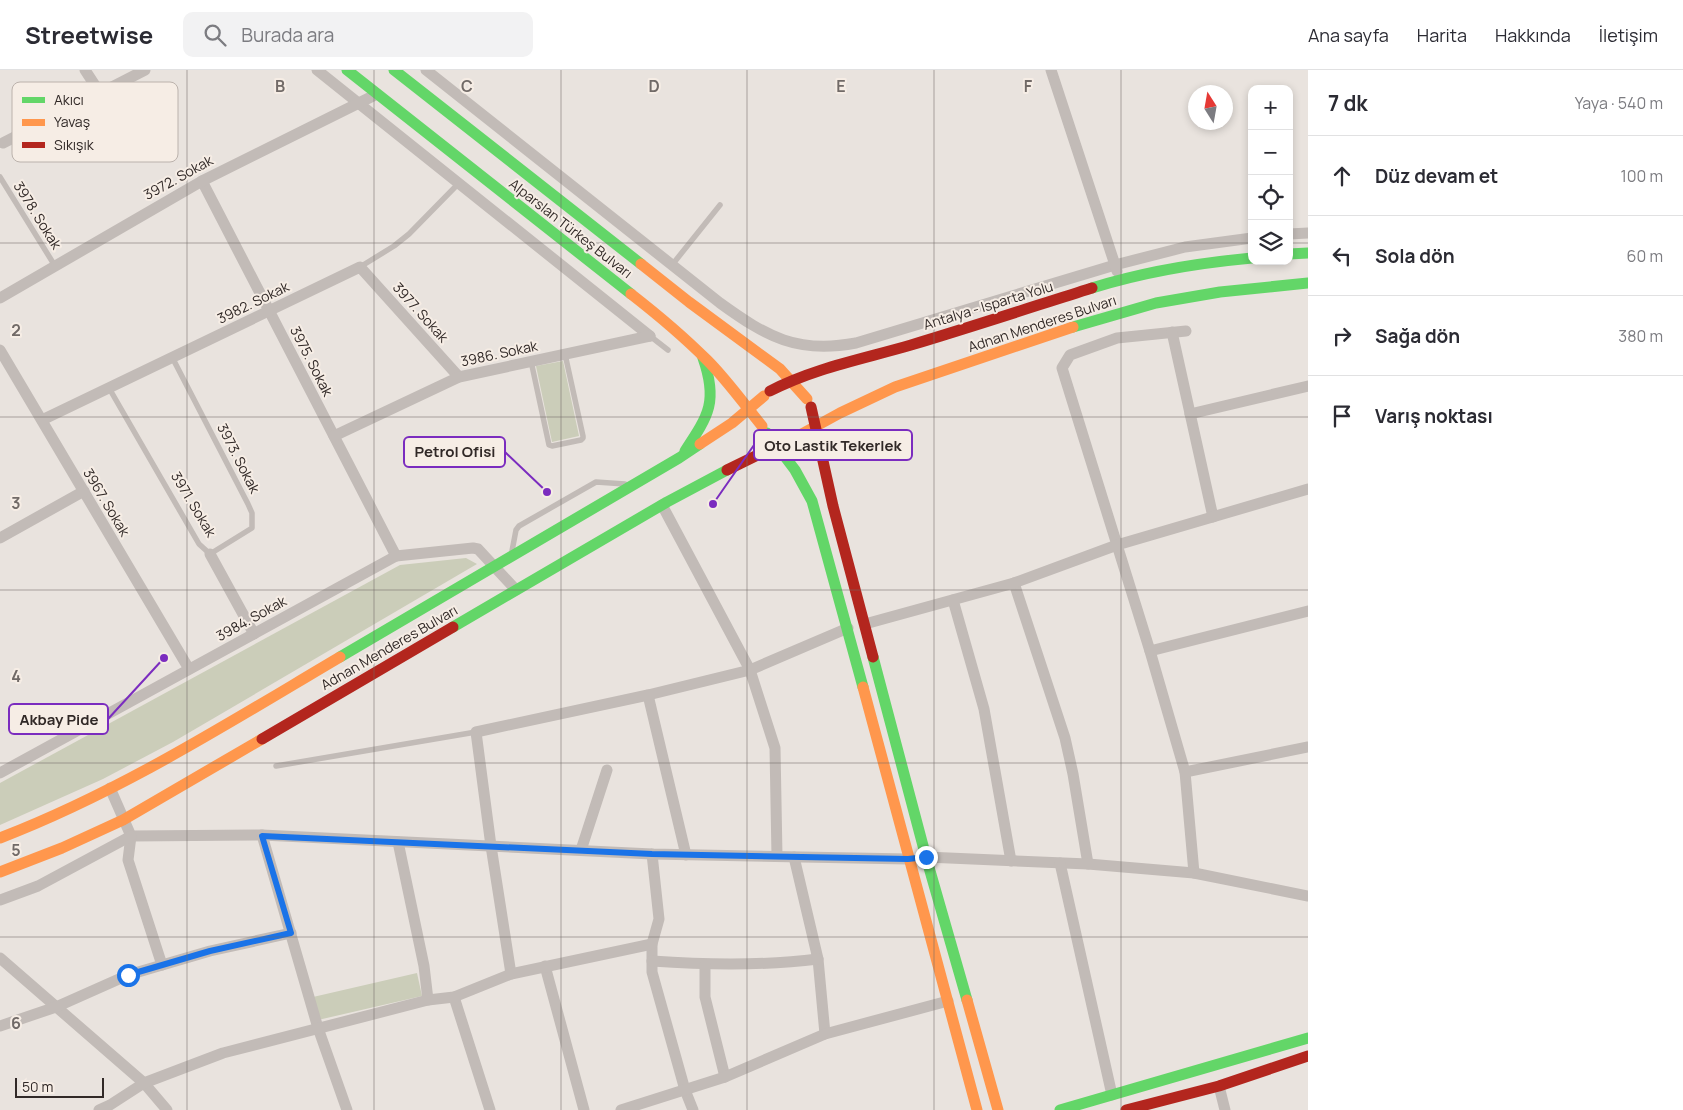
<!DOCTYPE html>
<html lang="tr">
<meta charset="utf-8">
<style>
:root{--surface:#fff;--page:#f2f2f3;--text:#2b2b33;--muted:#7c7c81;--line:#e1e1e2}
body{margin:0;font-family:Manrope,sans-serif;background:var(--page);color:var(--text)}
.controls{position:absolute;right:15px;top:15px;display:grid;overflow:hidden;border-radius:10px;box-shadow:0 2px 8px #0003}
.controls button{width:45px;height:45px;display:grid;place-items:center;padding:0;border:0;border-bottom:1px solid var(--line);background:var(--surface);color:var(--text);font:25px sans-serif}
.compass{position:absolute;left:1188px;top:15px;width:45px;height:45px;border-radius:50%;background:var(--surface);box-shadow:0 2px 8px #0003;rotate:349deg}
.scale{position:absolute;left:15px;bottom:12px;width:89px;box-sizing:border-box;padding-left:5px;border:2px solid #312927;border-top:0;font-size:14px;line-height:18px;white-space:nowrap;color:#312927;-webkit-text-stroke:4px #f6ede5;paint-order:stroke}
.stop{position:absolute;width:15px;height:15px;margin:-11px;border:4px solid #1a73e8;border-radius:50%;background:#fff}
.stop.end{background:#1a73e8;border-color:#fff;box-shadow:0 1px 5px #0008}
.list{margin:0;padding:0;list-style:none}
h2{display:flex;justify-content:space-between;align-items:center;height:65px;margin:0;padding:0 20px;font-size:21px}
h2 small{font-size:16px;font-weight:400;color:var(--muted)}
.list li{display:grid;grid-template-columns:32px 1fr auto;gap:15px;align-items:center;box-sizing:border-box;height:80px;padding:0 20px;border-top:1px solid var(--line)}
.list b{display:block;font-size:19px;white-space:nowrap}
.list em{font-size:16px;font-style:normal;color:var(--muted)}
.icon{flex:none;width:28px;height:28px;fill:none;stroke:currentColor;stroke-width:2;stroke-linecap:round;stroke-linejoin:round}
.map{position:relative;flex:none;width:1308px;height:1040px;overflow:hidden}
header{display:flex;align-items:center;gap:30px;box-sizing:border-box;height:70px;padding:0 25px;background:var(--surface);border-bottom:1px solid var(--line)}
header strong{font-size:24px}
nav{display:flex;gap:28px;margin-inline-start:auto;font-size:18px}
.search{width:350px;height:45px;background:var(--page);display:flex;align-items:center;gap:12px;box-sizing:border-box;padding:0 18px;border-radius:10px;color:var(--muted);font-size:19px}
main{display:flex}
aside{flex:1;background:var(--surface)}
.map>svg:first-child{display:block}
.green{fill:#cbcdb9}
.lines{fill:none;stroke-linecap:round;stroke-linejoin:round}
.lane{stroke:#c2bbb7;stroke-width:5.5}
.street{stroke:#c2bbb7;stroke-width:11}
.fast{stroke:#63d668;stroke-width:11}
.slow{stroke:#ff974d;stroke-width:11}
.jam{stroke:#b3261e;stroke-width:11}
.route{stroke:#1a73e8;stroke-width:6}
.grid{fill:none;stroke:#716a67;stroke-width:1;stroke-opacity:0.55}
.labels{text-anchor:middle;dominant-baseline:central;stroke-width:4;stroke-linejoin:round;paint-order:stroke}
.street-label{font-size:14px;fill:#312927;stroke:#f6ede5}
.key{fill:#f6ede5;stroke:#bbb2ac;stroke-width:1}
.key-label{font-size:14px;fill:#312927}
.grid-label{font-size:16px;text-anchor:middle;font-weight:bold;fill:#716a67;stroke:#f6ede5;stroke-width:4;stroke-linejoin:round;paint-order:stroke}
.leader{fill:none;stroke:#7b2cbf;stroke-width:2}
.callout-dot{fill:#7b2cbf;stroke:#f6ede5;stroke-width:2}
.callout{fill:#f6ede5;stroke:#7b2cbf;stroke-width:2}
.callout-label{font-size:15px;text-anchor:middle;font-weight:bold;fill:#312927}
</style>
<header>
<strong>Streetwise</strong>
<div class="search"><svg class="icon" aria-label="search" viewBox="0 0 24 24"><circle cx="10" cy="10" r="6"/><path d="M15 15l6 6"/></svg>Burada ara</div>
<nav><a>Ana sayfa</a><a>Harita</a><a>Hakkında</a><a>İletişim</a></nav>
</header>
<main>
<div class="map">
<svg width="1308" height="1040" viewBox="0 0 1308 1040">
<rect width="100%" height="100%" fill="#e9e3de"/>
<g class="green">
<polygon points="563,291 579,366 552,372 536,296"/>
<polygon points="466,488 477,494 173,672 103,709 0,755 0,713 400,495"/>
<polygon points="417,903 422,926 318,950 313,927"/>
</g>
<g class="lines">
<g class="lane">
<polyline points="0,107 55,196"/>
<polyline points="672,195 720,135"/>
<polyline points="360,197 394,176 409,164 459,113"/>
<polyline points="650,266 668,280"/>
<polyline points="531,291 549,375 552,376 581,370 583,368 583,366 565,284"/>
<polyline points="109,318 199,474 210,484 252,458 252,443 248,434 172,287"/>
<polyline points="512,481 516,460 519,456 596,412 625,414"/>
<polyline points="276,696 476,662"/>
</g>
<g class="street">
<polyline points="85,0 100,23"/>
<polyline points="317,0 650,266"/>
<path d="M426,0L720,233C767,267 797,284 856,273L1115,195L1185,177L1252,168"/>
<polyline points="1051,0 1117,201"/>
<polyline points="3,73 145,0"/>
<polyline points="202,111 396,486"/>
<polyline points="1289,164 1308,163"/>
<polyline points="0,228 202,111 377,24"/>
<polyline points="1186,261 1117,268 1070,285 1062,298 1150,581 1185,702 1194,803"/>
<polyline points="1172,262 1213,447"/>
<polyline points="0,280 189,599"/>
<polyline points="1190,344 1308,316"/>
<polyline points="42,350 360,197 459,307"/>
<polyline points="334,366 459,307 650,266"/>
<polyline points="662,435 750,600 775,678 777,786"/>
<polyline points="0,468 84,421"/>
<polyline points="210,484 254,564"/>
<polyline points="1014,513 1065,668 1073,704 1088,794"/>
<polyline points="953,530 984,639 1011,791"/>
<polyline points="865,554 1014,513 1117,475 1308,419"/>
<polyline points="1150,581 1308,541"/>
<polyline points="648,625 686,785"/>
<polyline points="1185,702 1308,677"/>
<polyline points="0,703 396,486 473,478 478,479 516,520"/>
<polyline points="110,718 131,766 262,765 318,958 347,1040"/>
<polyline points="262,765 652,784 908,789"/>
<polyline points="131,766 128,790 162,895"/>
<polyline points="398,772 424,896 428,930"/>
<polyline points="581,780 607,700"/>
<polyline points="652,784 659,849 652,874 652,902 685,1020 693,1040"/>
<polyline points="794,787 818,889 825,964"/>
<polyline points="926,787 1088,794 1194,803 1308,826"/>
<polyline points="1060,793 1112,1025"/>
<polyline points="0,830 38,816 131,766"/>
<polyline points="0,888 144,1013 167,1040"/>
<path d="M652,891C708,895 763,896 818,889"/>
<polyline points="705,895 705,927 725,1007"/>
<polyline points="545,896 584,1040"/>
<polyline points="511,904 491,776 476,662 648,625 750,600 848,558"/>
<polyline points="454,927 490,1040"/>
<polyline points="0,956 56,937 128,905 210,881 291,863"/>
<polyline points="1219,1016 1225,1040"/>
<polyline points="99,1040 110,1035 144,1013 223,983 428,930 454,927 511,904 652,874"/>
<polyline points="621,1040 725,1007 825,964 948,931"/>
</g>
<g class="fast">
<polyline points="347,0 631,224"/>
<polyline points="394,0 641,194"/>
<polyline points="1289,184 1308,183"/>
<path d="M1092,218C1143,202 1198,193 1252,188"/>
<polyline points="1073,257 1156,233 1220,222 1308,213"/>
<polyline points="767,363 795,400 812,431 863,617"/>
<path d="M685,381C709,345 718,331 703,288"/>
<polyline points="453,557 667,432 727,400"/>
<polyline points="340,587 679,388 700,374"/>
<polyline points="873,587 926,787 967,930"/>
<polyline points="1060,1040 1308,968"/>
</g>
<g class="slow">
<polyline points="641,194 689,232 780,299 807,329"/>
<path d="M631,224C658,245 684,267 707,290C727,310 744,334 762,356"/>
<polyline points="798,366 840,343 895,317 1073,257"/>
<polyline points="700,374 732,353 764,326"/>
<polyline points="863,617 977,1040"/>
<path d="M0,768C120,722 230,652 340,587"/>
<polyline points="0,802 62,778 123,750 262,669"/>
<polyline points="967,930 998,1040"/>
</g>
<g class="jam">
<path d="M770,321C814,298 863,289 911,275C971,257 1032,237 1092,218"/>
<polyline points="811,337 833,436 873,587"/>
<polyline points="727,400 790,369"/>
<polyline points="262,669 453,557"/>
<polyline points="1126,1040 1219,1016 1308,986"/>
</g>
</g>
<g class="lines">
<polyline class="route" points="128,905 210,881 291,863 262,766 652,784 908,789 926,787"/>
</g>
<path class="grid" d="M187,0V1040M374,0V1040M561,0V1040M747,0V1040M934,0V1040M1121,0V1040M0,173H1252M1289,173H1308M0,347H1308M0,520H1308M0,693H1308M0,867H1308"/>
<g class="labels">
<g class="street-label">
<text transform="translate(178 107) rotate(-29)">3972. Sokak</text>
<text transform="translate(38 145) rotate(58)">3978. Sokak</text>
<text transform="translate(571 158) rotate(38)">Alparslan Türkeş Bulvarı</text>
<text transform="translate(253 232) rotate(-26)">3982. Sokak</text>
<text transform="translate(988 235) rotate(-17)">Antalya - Isparta Yolu</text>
<text transform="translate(421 242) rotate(48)">3977. Sokak</text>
<text transform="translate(1042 253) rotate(-18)">Adnan Menderes Bulvarı</text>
<text transform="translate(499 283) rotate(-12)">3986. Sokak</text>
<text transform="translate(312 291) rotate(63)">3975. Sokak</text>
<text transform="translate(239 388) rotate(63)">3973. Sokak</text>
<text transform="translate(107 432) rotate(59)">3967. Sokak</text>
<text transform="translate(194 434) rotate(59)">3971. Sokak</text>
<text transform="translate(251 548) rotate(-29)">3984. Sokak</text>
<text transform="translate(389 577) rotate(-30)">Adnan Menderes Bulvarı</text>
</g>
</g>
<rect x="12" y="12" width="166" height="80" rx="8" class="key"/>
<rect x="22" y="27" width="23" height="6" fill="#63d668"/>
<rect x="22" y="49" width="23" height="7" fill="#ff974d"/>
<rect x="22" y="72" width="23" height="6" fill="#b3261e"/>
<g class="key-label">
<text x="54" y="35">Akıcı</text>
<text x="54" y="57">Yavaş</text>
<text x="54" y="80">Sıkışık</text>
</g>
<g class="grid-label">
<text x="280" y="22">B</text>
<text x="467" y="22">C</text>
<text x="654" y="22">D</text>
<text x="841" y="22">E</text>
<text x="1028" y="22">F</text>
<text x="16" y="266">2</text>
<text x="16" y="439">3</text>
<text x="16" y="612">4</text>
<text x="16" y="786">5</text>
<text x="16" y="959">6</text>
</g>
<path class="leader" d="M713 434L754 375M547 422L505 382M164 588L108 649"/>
<g class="callout-dot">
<circle cx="713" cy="434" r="5"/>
<circle cx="547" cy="422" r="5"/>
<circle cx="164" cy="588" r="5"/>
</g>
<g class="callout">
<rect x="754" y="360" width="158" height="30" rx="5"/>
<rect x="404" y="367" width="101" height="30" rx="5"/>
<rect x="9" y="634" width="99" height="30" rx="5"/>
</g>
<g class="callout-label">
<text x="833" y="381">Oto Lastik Tekerlek</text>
<text x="455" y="387">Petrol Ofisi</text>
<text x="59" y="655">Akbay Pide</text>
</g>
</svg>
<div class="controls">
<button>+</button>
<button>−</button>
<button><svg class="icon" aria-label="locate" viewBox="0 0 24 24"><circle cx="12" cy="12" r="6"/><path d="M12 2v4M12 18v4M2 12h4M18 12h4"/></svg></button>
<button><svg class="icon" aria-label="layers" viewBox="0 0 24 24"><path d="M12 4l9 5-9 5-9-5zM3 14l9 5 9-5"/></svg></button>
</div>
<svg class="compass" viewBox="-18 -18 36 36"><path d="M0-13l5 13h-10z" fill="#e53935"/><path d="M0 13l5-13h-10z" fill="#7c7c81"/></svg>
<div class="scale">50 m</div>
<div class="stop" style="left:128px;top:905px"></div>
<div class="stop end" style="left:926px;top:787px"></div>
</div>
<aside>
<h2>7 dk<small>Yaya · 540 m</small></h2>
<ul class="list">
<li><svg class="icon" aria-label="ahead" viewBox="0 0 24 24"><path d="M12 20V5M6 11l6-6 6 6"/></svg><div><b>Düz devam et</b></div><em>100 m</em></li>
<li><svg class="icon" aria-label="left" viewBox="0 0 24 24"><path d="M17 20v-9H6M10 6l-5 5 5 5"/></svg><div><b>Sola dön</b></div><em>60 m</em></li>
<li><svg class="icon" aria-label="right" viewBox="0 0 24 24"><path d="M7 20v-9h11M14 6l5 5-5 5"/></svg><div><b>Sağa dön</b></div><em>380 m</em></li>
<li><svg class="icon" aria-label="arrive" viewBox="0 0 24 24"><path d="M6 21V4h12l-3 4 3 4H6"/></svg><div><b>Varış noktası</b></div></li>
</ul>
</aside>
</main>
